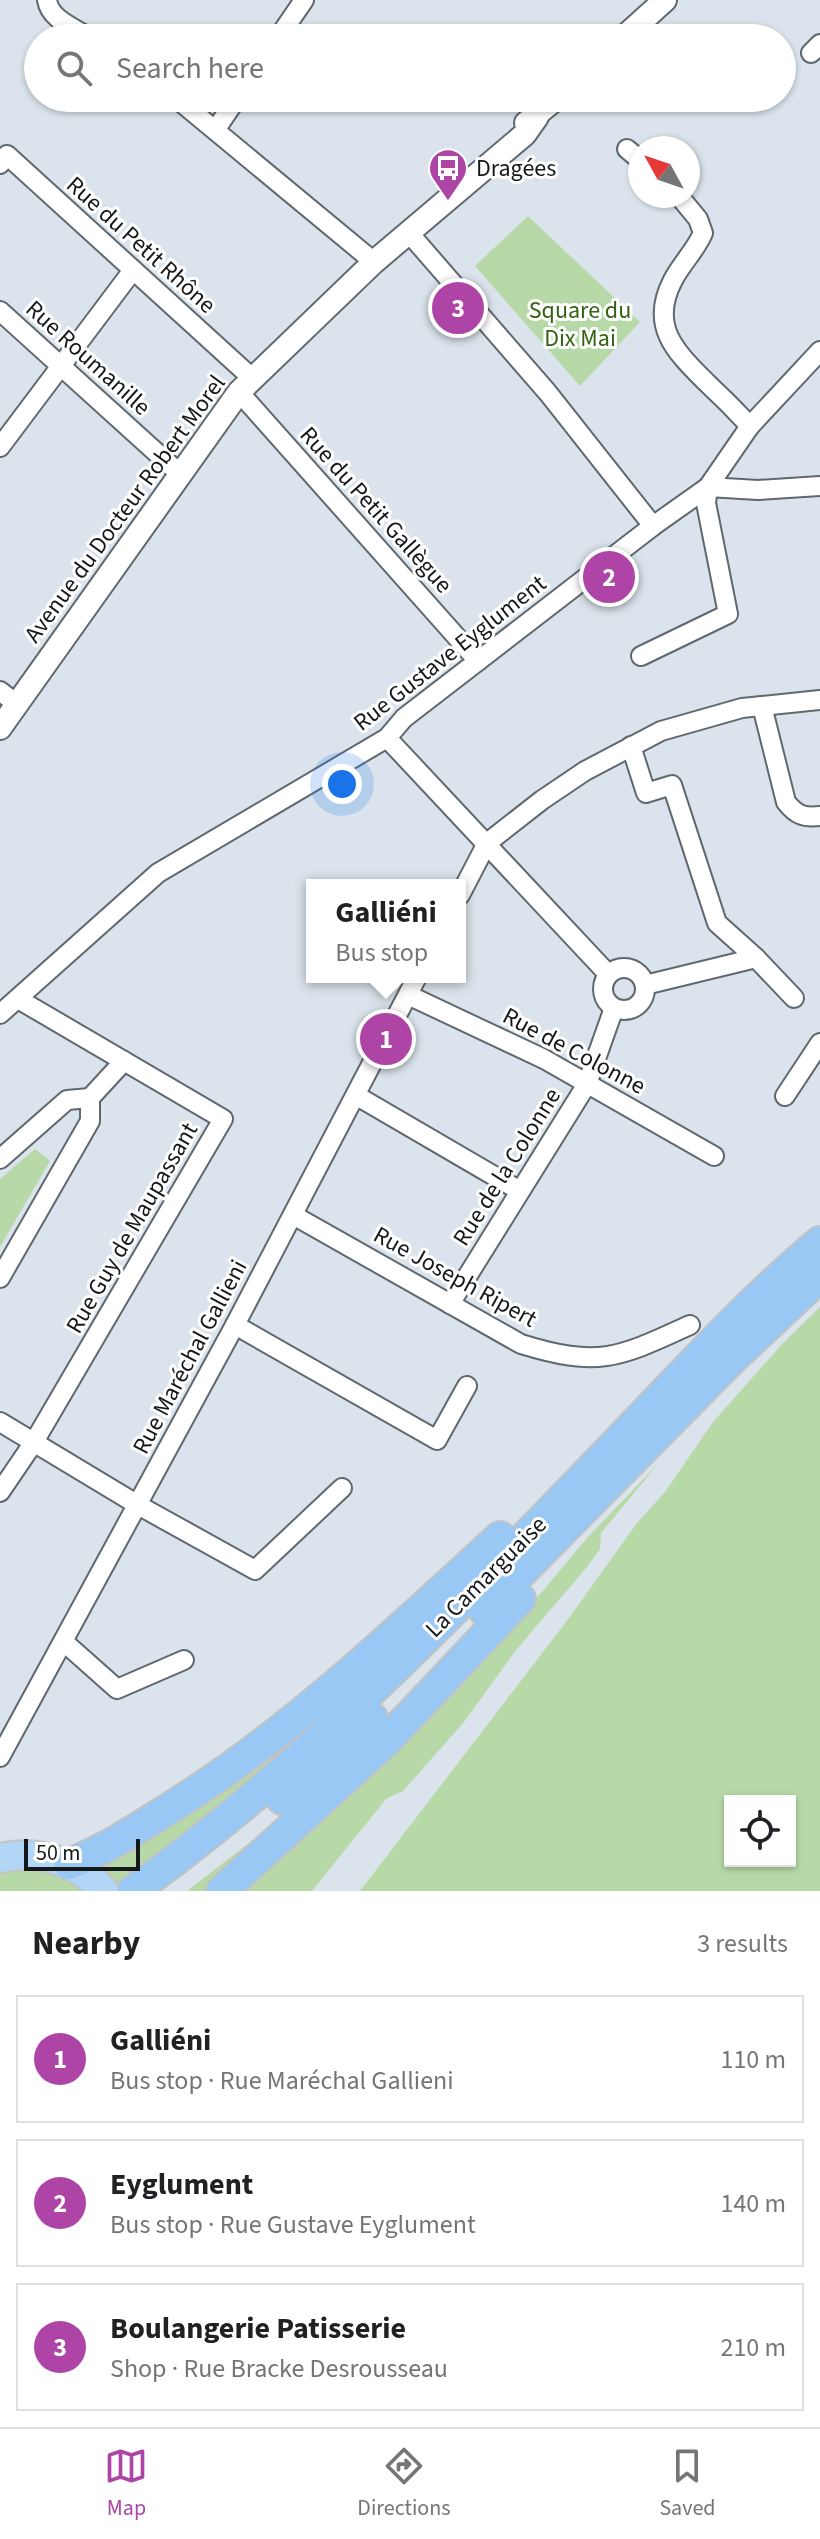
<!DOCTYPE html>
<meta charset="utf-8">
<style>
:root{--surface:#fff;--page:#f2f2f2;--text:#202124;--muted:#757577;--line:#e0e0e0;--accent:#ae44a5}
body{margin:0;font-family:"Source Sans 3",sans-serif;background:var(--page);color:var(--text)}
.controls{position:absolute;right:24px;bottom:24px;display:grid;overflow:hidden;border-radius:0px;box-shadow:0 2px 6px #0004}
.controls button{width:72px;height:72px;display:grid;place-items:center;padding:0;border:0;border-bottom:2px solid var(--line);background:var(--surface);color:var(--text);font:40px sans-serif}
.compass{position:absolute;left:628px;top:136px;width:72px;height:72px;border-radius:50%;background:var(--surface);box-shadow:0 2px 6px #0004;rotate:310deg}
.scale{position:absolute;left:24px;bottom:20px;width:116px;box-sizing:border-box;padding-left:8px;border:4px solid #15181b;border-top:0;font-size:22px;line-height:28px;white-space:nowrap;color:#15181b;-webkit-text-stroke:6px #fff;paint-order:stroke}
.you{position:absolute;left:342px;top:784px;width:28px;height:28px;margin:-20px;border:6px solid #fff;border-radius:50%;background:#1a73e8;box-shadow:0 0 0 12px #1a73e833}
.badge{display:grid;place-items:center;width:52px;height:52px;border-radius:50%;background:var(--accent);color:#fff;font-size:26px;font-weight:700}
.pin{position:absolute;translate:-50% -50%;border:4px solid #fff;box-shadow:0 2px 8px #0006}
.popup{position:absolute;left:306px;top:879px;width:160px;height:104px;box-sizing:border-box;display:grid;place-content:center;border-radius:0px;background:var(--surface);filter:drop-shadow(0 2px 6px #0005);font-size:26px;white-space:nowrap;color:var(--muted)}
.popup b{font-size:30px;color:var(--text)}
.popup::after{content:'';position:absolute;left:50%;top:100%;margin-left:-16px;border:16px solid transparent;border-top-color:var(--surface)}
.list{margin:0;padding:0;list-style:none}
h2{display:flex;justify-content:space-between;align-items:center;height:104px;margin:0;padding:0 32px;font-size:34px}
h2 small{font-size:26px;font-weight:400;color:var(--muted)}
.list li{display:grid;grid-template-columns:52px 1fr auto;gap:24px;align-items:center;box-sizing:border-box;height:128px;margin:0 16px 16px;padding:0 16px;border:2px solid var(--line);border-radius:0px}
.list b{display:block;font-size:30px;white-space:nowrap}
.list p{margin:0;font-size:26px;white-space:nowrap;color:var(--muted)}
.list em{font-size:26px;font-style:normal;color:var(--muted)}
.icon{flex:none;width:44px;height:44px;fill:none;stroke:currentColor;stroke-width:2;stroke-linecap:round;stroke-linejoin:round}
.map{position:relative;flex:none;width:820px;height:1891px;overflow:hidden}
.search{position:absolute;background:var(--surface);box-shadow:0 2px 6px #0004;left:24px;right:24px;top:24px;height:88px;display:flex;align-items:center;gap:20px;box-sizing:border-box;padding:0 28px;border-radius:44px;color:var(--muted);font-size:30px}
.sheet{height:536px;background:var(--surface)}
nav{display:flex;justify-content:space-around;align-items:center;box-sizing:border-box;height:112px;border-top:2px solid var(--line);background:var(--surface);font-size:22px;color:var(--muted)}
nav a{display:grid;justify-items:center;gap:4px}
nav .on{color:var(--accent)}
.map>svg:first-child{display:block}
.green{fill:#b7d9a7;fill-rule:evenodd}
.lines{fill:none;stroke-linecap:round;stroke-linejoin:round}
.minor-casing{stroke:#60686f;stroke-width:22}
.tertiary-casing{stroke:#60686f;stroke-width:26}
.primary-casing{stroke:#c2c3c4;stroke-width:32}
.trunk-casing{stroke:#c2c3c4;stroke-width:34}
.minor{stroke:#fff;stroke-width:18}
.tertiary{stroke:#fff;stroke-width:22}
.primary{stroke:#b2d6f6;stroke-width:28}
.trunk{stroke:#98c8f3;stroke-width:30}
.labels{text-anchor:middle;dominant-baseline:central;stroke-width:6;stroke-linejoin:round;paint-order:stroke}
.poi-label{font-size:24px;fill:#15181b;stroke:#fff;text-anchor:start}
.street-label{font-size:24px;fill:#15181b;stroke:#fff}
.park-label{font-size:24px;fill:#336212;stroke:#fff}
</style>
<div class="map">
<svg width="820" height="1891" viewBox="0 0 820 1891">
<rect width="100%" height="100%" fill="#dbe4ec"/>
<g class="green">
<polygon points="528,216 640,322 580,386 475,266"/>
<polygon points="35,1149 50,1161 0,1247 0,1179"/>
<path d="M820,1307V1891H360L569,1618L637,1523L665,1492L713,1422L784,1342ZM730,1801H790V1861H730Z"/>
<polygon points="658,1464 601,1533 600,1549 587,1567 516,1650 464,1722 403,1791 386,1799 312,1891 235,1891 355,1791 435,1713 489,1655 587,1538"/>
<polygon points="374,1673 208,1819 118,1886 93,1868"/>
<polygon points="272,1825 209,1891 187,1891"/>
<polygon points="30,1867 56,1872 85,1891 0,1891 0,1871"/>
</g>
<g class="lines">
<g class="minor-casing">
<g id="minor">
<path d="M47,0C50,20 75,28 90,38"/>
<polyline points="278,38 304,0"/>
<polyline points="811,53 820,44"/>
<polyline points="176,98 374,262"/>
<polyline points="216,129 237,98"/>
<polyline points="627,149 640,160"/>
<polyline points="0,164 7,155 252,378"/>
<path d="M679,196L698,219L703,233C695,251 682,263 673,280C649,326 675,351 706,382C721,396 736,411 750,426"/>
<polyline points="409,233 548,393 653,526"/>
<polyline points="0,311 179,473"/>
<polyline points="239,392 478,661"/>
<polyline points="0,447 133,270"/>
<polyline points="708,487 758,490 820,486"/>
<polyline points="641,656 728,614 706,503 708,487"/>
<polyline points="0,691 18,705"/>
<path d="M762,706L786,802C796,815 804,818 820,816"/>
<polyline points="387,738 608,974"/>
<polyline points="631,746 646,793 672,785 717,923 756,958 794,998"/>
<polyline points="460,895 487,843 542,800 585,771 661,731 742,708 820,700"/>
<circle cx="624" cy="989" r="21"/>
<polyline points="645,985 756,958"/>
<polyline points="408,995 544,1059 714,1156"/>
<polyline points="0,1014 158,873 387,738 404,718 653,526 708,487 750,426 820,351"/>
<polyline points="357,1096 520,1191"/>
<polyline points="785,1096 820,1043"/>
<polyline points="0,1159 67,1100 90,1098"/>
<path d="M293,1215L521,1344C599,1368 618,1358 690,1325"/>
<polyline points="0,1278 90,1121 90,1098 124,1061"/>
<polyline points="450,1304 587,1084 614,1008"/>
<polyline points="235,1325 437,1440 467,1386"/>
<polyline points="0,1422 138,1505 255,1570 342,1488"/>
<polyline points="0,1492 34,1442 223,1119 18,999"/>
<polyline points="64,1642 117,1689 184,1660"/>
<polyline points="0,1757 235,1325 417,977"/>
</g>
</g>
<g class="tertiary-casing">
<g id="tertiary">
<polyline points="623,38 665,0"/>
<polyline points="526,123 557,98"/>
<polyline points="0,728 239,392 374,262 525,134 537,117"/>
</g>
</g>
<g class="primary-casing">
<path id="primary" d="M0,1858C40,1849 76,1862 104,1891"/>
</g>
<g class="trunk-casing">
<g id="trunk">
<polyline points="484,1610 730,1361 820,1276"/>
<polyline points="282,1799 372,1718"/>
<path d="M69,1864C105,1850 137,1829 170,1808C291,1733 395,1633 500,1537"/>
<path d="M133,1891C306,1767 453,1612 600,1460C672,1386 741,1308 820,1242"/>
<polyline points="222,1891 386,1741 520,1599"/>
</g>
</g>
<use href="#minor" class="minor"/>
<use href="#tertiary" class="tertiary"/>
<use href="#primary" class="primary"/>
<use href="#trunk" class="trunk"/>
</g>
<defs>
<g id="bus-pin" transform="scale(2)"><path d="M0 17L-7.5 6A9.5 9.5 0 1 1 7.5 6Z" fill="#ae44a5" stroke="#fff"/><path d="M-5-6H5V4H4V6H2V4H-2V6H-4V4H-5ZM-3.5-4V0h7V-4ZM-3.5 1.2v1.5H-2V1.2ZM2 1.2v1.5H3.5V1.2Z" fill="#fff"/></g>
</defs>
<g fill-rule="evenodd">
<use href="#bus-pin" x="448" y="168"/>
</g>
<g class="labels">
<g class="poi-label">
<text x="476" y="168">Dragées</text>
</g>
<g class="street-label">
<text transform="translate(141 245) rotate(42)">Rue du Petit Rhône</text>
<text transform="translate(88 358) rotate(42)">Rue Roumanille</text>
<text transform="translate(125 509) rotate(-54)">Avenue du Docteur Robert Morel</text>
<text transform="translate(376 510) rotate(48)">Rue du Petit Gallègue</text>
<text transform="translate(450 653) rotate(-38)">Rue Gustave Eyglument</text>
<text transform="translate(574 1051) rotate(28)">Rue de Colonne</text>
<text transform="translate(507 1167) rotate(-58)">Rue de la Colonne</text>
<text transform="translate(132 1228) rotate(-60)">Rue Guy de Maupassant</text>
<text transform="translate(455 1277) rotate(29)">Rue Joseph Ripert</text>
<text transform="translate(190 1357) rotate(-62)">Rue Maréchal Gallieni</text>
<text transform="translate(486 1577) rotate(-45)">La Camarguaise</text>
</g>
<g class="park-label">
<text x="580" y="310">Square du<tspan x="580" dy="28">Dix Mai</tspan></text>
</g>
</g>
</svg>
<div class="controls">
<button><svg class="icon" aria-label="locate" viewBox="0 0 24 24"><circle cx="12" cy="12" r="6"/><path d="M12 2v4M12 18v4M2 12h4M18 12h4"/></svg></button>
</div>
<svg class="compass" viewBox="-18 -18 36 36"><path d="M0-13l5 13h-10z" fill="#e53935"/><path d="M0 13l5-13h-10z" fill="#757577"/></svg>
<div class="scale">50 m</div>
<div class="you"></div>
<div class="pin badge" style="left:386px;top:1039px">1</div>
<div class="popup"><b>Galliéni</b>Bus stop</div>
<div class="pin badge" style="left:609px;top:577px">2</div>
<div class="pin badge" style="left:458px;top:308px">3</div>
<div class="search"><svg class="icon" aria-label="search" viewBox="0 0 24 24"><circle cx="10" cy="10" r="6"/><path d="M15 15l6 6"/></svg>Search here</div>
</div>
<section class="sheet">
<h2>Nearby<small>3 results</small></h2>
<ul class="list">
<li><span class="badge">1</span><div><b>Galliéni</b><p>Bus stop · Rue Maréchal Gallieni</p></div><em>110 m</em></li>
<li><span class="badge">2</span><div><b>Eyglument</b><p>Bus stop · Rue Gustave Eyglument</p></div><em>140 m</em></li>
<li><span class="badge">3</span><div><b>Boulangerie Patisserie</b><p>Shop · Rue Bracke Desrousseau</p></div><em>210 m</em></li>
</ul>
</section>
<nav>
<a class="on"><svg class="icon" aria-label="map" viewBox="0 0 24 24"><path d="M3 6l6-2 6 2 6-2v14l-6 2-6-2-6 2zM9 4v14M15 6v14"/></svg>Map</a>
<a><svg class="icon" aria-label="directions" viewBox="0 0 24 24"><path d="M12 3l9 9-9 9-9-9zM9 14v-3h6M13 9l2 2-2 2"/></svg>Directions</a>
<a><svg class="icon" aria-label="saved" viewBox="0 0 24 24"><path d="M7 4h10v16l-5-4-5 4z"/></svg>Saved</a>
</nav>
